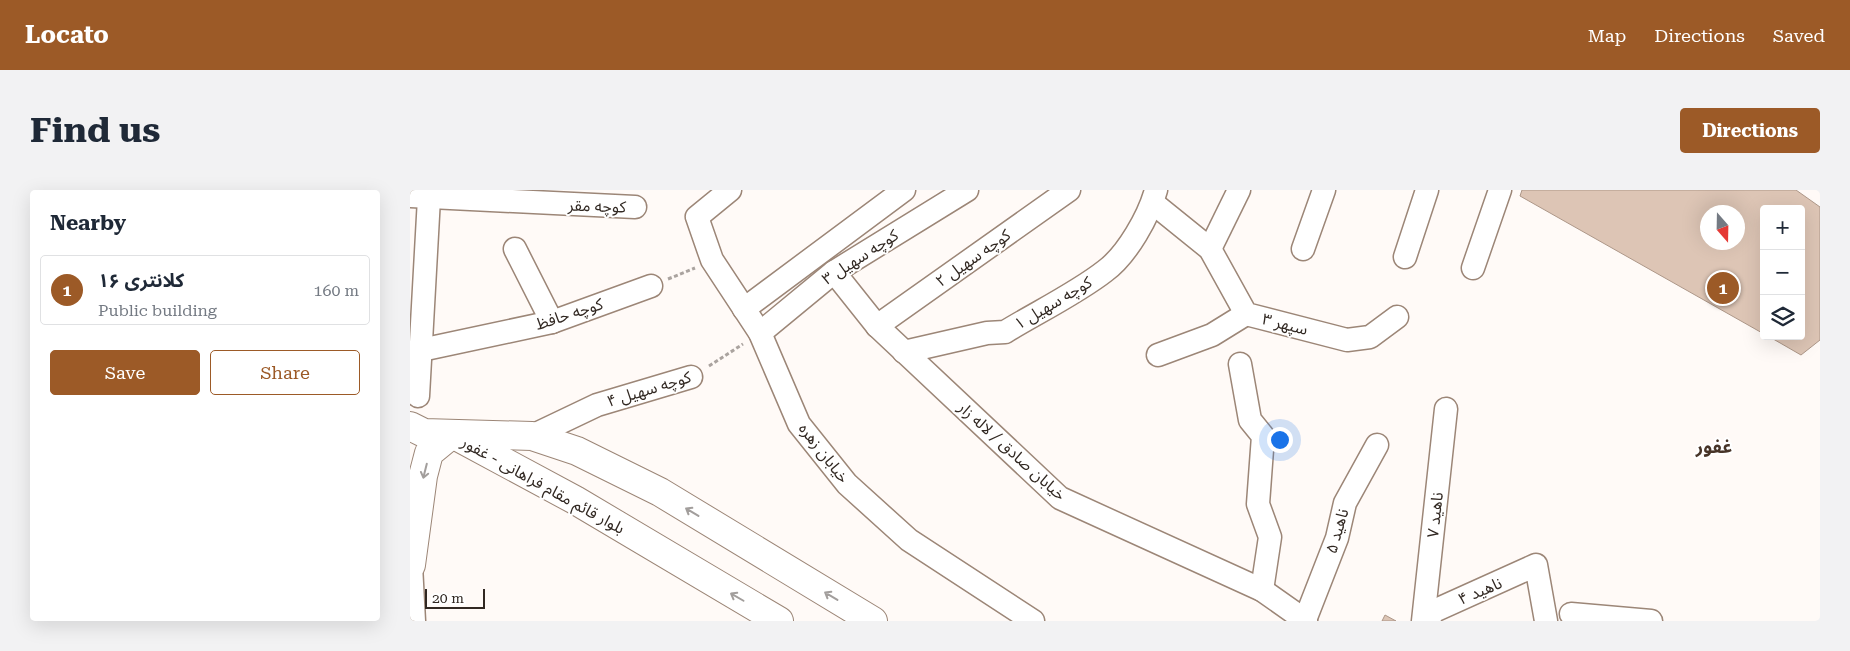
<!DOCTYPE html>
<meta charset="utf-8">
<style>
:root{--surface:#fff;--page:#f2f2f3;--text:#1f2937;--muted:#747a83;--line:#e0e1e3;--accent:#9c5a27}
body{margin:0;font-family:"Roboto Serif","Noto Sans Arabic",serif;background:var(--page);color:var(--text)}
.controls{position:absolute;right:15px;top:15px;display:grid;overflow:hidden;border-radius:5px;box-shadow:0 5px 20px #0002}
.controls button{width:45px;height:45px;display:grid;place-items:center;padding:0;border:0;border-bottom:1px solid var(--line);background:var(--surface);color:var(--text);font:25px sans-serif}
.compass{position:absolute;left:1290px;top:15px;width:45px;height:45px;border-radius:50%;background:var(--surface);box-shadow:0 5px 20px #0002;rotate:160deg}
.scale{position:absolute;left:15px;bottom:12px;width:60px;box-sizing:border-box;padding-left:5px;border:2px solid #312822;border-top:0;font-size:14px;line-height:18px;white-space:nowrap;color:#312822;-webkit-text-stroke:4px #fff;paint-order:stroke}
.you{position:absolute;left:869px;top:249px;width:18px;height:18px;margin:-12px;border:4px solid #fff;border-radius:50%;background:#1a73e8;box-shadow:0 0 0 8px #1a73e833}
.badge{display:grid;place-items:center;width:32px;height:32px;border-radius:50%;background:var(--accent);color:#fff;font-size:16px;font-weight:700}
.pin{position:absolute;translate:-50% -50%;border:2px solid #fff;box-shadow:0 1px 5px #0006}
.list{margin:0;padding:0;list-style:none}
h2{display:flex;justify-content:space-between;align-items:center;height:65px;margin:0;padding:0 20px;font-size:21px}
h2 small{font-size:16px;font-weight:400;color:var(--muted)}
.list li{display:grid;grid-template-columns:32px 1fr auto;gap:15px;align-items:center;box-sizing:border-box;height:70px;margin:0 10px 10px;padding:0 10px;border:1px solid var(--line);border-radius:5px}
.list b{display:block;font-size:19px;white-space:nowrap}
.list p{margin:0;font-size:16px;white-space:nowrap;color:var(--muted)}
.list em{font-size:16px;font-style:normal;color:var(--muted)}
.actions{display:flex;gap:10px;padding:15px 20px}
.actions a{flex:1;padding:11px 0;border:1px solid var(--accent);border-radius:5px;text-align:center;font-size:18px;color:var(--accent)}
.actions .main{background:var(--accent);color:#fff}
.icon{flex:none;width:28px;height:28px;fill:none;stroke:currentColor;stroke-width:2;stroke-linecap:round;stroke-linejoin:round}
.map{position:relative;flex:none;width:1410px;height:431px;overflow:hidden;border-radius:5px}
header{display:flex;align-items:center;gap:30px;box-sizing:border-box;height:70px;padding:0 25px;background:var(--accent);color:#fff}
header strong{font-size:24px}
nav{display:flex;gap:28px;margin-inline-start:auto;font-size:18px}
.intro{display:flex;align-items:center;justify-content:space-between;box-sizing:border-box;height:120px;padding:0 30px}
h1{margin:0;font-size:35px}
.button{padding:12px 22px;border-radius:5px;background:var(--accent);color:#fff;font-size:18px;font-weight:700}
main{display:flex;gap:30px;padding:0 30px}
aside{flex:1;background:var(--surface);border-radius:5px;box-shadow:0 5px 20px #0002}
.map>svg:first-child{display:block}
.building{fill:#ddc5b5;stroke:#ad9788;fill-rule:evenodd}
.lines{fill:none;stroke-linecap:round;stroke-linejoin:round}
.minor-casing{stroke:#9c8677;stroke-width:25}
.major-casing{stroke:#9c8677;stroke-width:30}
.path{stroke:#aaa39f;stroke-width:3;stroke-dasharray:4 2.5;stroke-linecap:butt}
.minor{stroke:#fff;stroke-width:22}
.major{stroke:#fff;stroke-width:28}
.oneway{stroke:#a29e9c}
.labels{text-anchor:middle;dominant-baseline:central;stroke-width:4;stroke-linejoin:round;paint-order:stroke}
.street-label{font-size:16px;fill:#312822;stroke:#fff}
.neighbourhood-label{font-size:18px;font-weight:bold;fill:#473428;stroke:#fff}
</style>
<header>
<strong>Locato</strong>
<nav><a>Map</a><a>Directions</a><a>Saved</a></nav>
</header>
<div class="intro"><h1>Find us</h1><a class="button">Directions</a></div>
<main>
<aside>
<h2>Nearby<small></small></h2>
<ul class="list">
<li><span class="badge">1</span><div><b>کلانتری ۱۶</b><p>Public building</p></div><em>160 m</em></li>
</ul>
<div class="actions"><a class="main">Save</a><a>Share</a></div>
</aside>
<div class="map">
<svg width="1410" height="431" viewBox="0 0 1410 431">
<rect width="100%" height="100%" fill="#fffaf7"/>
<g class="building">
<path d="M1112,0H1386L1410,17V150L1391,165L1358,146H1391V19H1354V144L1110,6ZM1298,22H1328V52H1298Z"/>
<polygon points="975,425 986,431 972,431"/>
</g>
<g class="lines">
<g class="minor-casing">
<g id="minor">
<polyline points="320,0 287,27 302,70 350,143 389,234 437,294 499,350 623,431"/>
<polyline points="0,6 225,17"/>
<polyline points="743,13 800,59 836,124 937,150 960,147 987,127"/>
<polyline points="105,59 142,132"/>
<polyline points="800,59 829,0"/>
<polyline points="893,59 914,0"/>
<polyline points="995,67 1017,0"/>
<polyline points="1063,78 1090,0"/>
<polyline points="424,82 467,136 650,308 852,400 896,431"/>
<polyline points="334,119 494,0"/>
<polyline points="467,136 659,0"/>
<polyline points="350,143 424,82 557,0"/>
<polyline points="11,160 142,132 241,96"/>
<path d="M494,162L577,143L595,142C626,123 667,103 695,81C717,65 739,26 746,0"/>
<polyline points="748,165 802,145 836,124"/>
<polyline points="830,174 840,230 853,246 848,314 860,347 852,400"/>
<polyline points="8,206 19,8"/>
<polyline points="122,246 187,215 281,187"/>
<polyline points="1,375 4,431"/>
<polyline points="1161,424 1241,431"/>
<polyline points="895,430 927,348 935,313 967,255"/>
<polyline points="1013,431 1036,219"/>
<polyline points="1017,431 1024,421 1126,375 1136,431"/>
</g>
</g>
<g class="major-casing">
<g id="major">
<polyline points="0,236 14,243 122,246 167,261 250,302 463,431"/>
<polyline points="48,247 165,310 369,431"/>
<polyline points="1,375 13,286 19,263 42,244"/>
</g>
</g>
<g class="path">
<polyline points="258,89 285,78"/>
<polyline points="299,176 333,154"/>
</g>
<use href="#minor" class="minor"/>
<use href="#major" class="major"/>
</g>
<defs><path id="oneway-shaft" d="M-6 0H5M1.5-3L5.5 0L1.5 3" fill="none" stroke-width="1.6" stroke-linecap="round" stroke-linejoin="round" transform="scale(1.25)"/></defs>
<g class="oneway">
<use href="#oneway-shaft" transform="translate(15 281) rotate(104)"/>
<use href="#oneway-shaft" transform="translate(282 322) rotate(-149)"/>
<use href="#oneway-shaft" transform="translate(421 406) rotate(-149)"/>
<use href="#oneway-shaft" transform="translate(327 407) rotate(-150)"/>
</g>
<g class="labels">
<g class="street-label">
<text transform="translate(187 16) rotate(2)">کوچه مقر</text>
<text transform="translate(450 67) rotate(-33)">کوچه سهیل ۳</text>
<text transform="translate(563 68) rotate(-35)">کوچه سهیل ۲</text>
<text transform="translate(643 113) rotate(-31)">کوچه سهیل ۱</text>
<text transform="translate(159 124) rotate(-18)">کوچه حافظ</text>
<text transform="translate(875 134) rotate(14)">سپهر ۳</text>
<text transform="translate(239 199) rotate(-17)">کوچه سهیل ۴</text>
<text transform="translate(602 261) rotate(42)">خیابان صادق / لاله زار</text>
<text transform="translate(414 263) rotate(52)">خیابان زهره</text>
<text transform="translate(133 295) rotate(29)">بلوار قائم مقام فراهانی - غفور</text>
<text transform="translate(1025 325) rotate(-84)">ناهید ۷</text>
<text transform="translate(927 341) rotate(-74)">ناهید ۵</text>
<text transform="translate(1070 401) rotate(-23)">ناهید ۴</text>
</g>
<g class="neighbourhood-label">
<text x="1304" y="256">غفور</text>
</g>
</g>
</svg>
<div class="controls">
<button>+</button>
<button>−</button>
<button><svg class="icon" aria-label="layers" viewBox="0 0 24 24"><path d="M12 4l9 5-9 5-9-5zM3 14l9 5 9-5"/></svg></button>
</div>
<svg class="compass" viewBox="-18 -18 36 36"><path d="M0-13l5 13h-10z" fill="#e53935"/><path d="M0 13l5-13h-10z" fill="#747a83"/></svg>
<div class="scale">20 m</div>
<div class="you"></div>
<div class="pin badge" style="left:1313px;top:98px">1</div>
</div>
</main>
